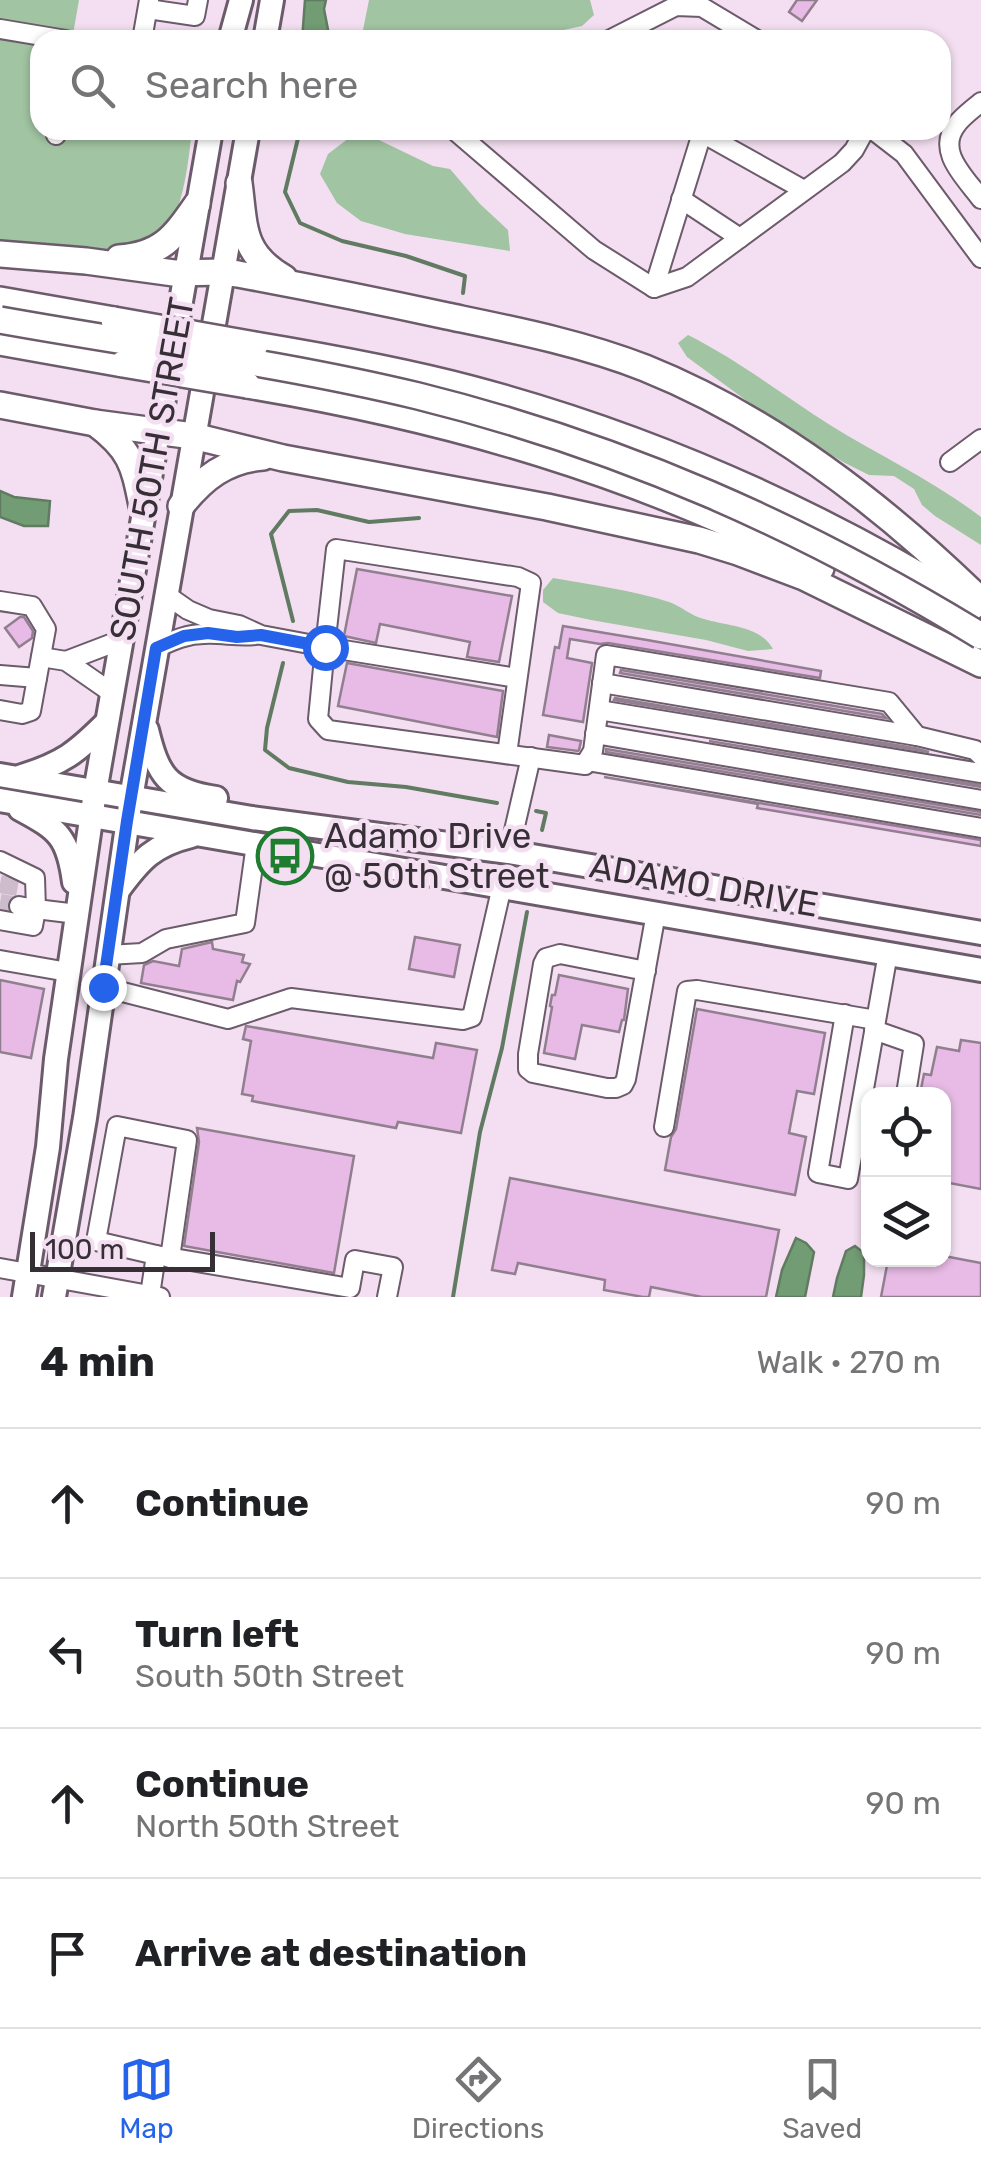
<!DOCTYPE html>
<meta charset="utf-8">
<style>
:root{--surface:#fff;--page:#f2f2f2;--text:#202124;--muted:#757577;--line:#e0e0e0;--accent:#2563eb}
body{margin:0;font-family:Rubik,sans-serif;background:var(--page);color:var(--text)}
.controls{position:absolute;right:30px;bottom:30px;display:grid;overflow:hidden;border-radius:20px;box-shadow:0 2px 8px #0004}
.controls button{width:90px;height:90px;display:grid;place-items:center;padding:0;border:0;border-bottom:2px solid var(--line);background:var(--surface);color:var(--text);font:50px sans-serif}
.scale{position:absolute;left:30px;bottom:25px;width:185px;box-sizing:border-box;padding-left:10px;border:5px solid #372f36;border-top:0;font-size:28px;line-height:35px;white-space:nowrap;color:#372f36;-webkit-text-stroke:8px #f3dff1;paint-order:stroke}
.stop{position:absolute;width:30px;height:30px;margin:-22px;border:8px solid #2563eb;border-radius:50%;background:#fff}
.stop.end{background:#2563eb;border-color:#fff;box-shadow:0 2px 10px #0008}
.list{margin:0;padding:0;list-style:none}
h2{display:flex;justify-content:space-between;align-items:center;height:130px;margin:0;padding:0 40px;font-size:42px}
h2 small{font-size:32px;font-weight:400;color:var(--muted)}
.list li{display:grid;grid-template-columns:65px 1fr auto;gap:30px;align-items:center;box-sizing:border-box;height:150px;padding:0 40px;border-top:2px solid var(--line)}
.list b{display:block;font-size:38px;white-space:nowrap}
.list p{margin:0;font-size:32px;white-space:nowrap;color:var(--muted)}
.list em{font-size:32px;font-style:normal;color:var(--muted)}
.icon{flex:none;width:55px;height:55px;fill:none;stroke:currentColor;stroke-width:2;stroke-linecap:round;stroke-linejoin:round}
.map{position:relative;flex:none;width:981px;height:1297px;overflow:hidden}
.search{position:absolute;background:var(--surface);box-shadow:0 2px 8px #0004;left:30px;right:30px;top:30px;height:110px;display:flex;align-items:center;gap:25px;box-sizing:border-box;padding:0 35px;border-radius:30px;color:var(--muted);font-size:38px}
.sheet{height:730px;background:var(--surface)}
nav{display:flex;justify-content:space-around;align-items:center;box-sizing:border-box;height:140px;border-top:2px solid var(--line);background:var(--surface);font-size:28px;color:var(--muted)}
nav a{display:grid;justify-items:center;gap:5px}
nav .on{color:var(--accent)}
.map>svg:first-child{display:block}
.green{fill:#a1c4a2}
.water{fill:#729c73;stroke:#607b61;stroke-width:2.5}
.lines{fill:none;stroke-linecap:round;stroke-linejoin:round}
.stream{stroke:#607b61;stroke-width:4}
.building{fill:#e7bbe5;stroke:#917f90;stroke-width:2.5}
.minor-tunnel{stroke:#cdbccc;stroke-width:18;stroke-dasharray:18 9;stroke-linecap:butt}
.minor-casing{stroke:#6c5b6b;stroke-width:22}
.major-casing{stroke:#6c5b6b;stroke-width:28}
.highway-casing{stroke:#6c5b6b;stroke-width:30}
.minor{stroke:#fff;stroke-width:18}
.major{stroke:#fff;stroke-width:22}
.highway{stroke:#fff;stroke-width:25}
.highway-bridge-casing{stroke:#6c5b6b;stroke-width:30;stroke-linecap:butt}
.highway-bridge{stroke:#fff;stroke-width:25}
.route{stroke:#2563eb;stroke-width:12}
.labels{text-anchor:middle;dominant-baseline:central;stroke-width:9;stroke-linejoin:round;paint-order:stroke}
.street-label{font-size:35px;fill:#372f36;stroke:#f3dff1}
.poi-label{font-size:35px;fill:#372f36;stroke:#f3dff1;text-anchor:start}
</style>
<div class="map">
<svg width="981" height="1297" viewBox="0 0 981 1297">
<rect width="100%" height="100%" fill="#f3dff1"/>
<g class="green">
<polygon points="0,0 79,0 72,40 0,27"/>
<polygon points="369,0 590,0 594,15 582,26 559,31 546,40 361,40"/>
<path d="M0,38L40,45V130H192C189,156 184,208 167,228C138,262 41,252 0,248Z"/>
<polygon points="349,138 379,140 433,166 450,169 480,204 508,230 510,251 405,234 361,221 337,203 320,174 328,154"/>
<path d="M688,335C738,360 783,395 830,425C880,456 934,481 981,517V545L935,516L922,505L914,489L894,476L869,475L845,463L770,418L687,357L678,343Z"/>
<path d="M553,578C592,585 632,590 669,602C681,606 691,616 704,619C727,626 761,626 773,649L748,651L706,640L591,620L558,613L543,602V590Z"/>
</g>
<g class="water">
<polygon points="305,0 326,0 324,9 329,35 325,40 302,40"/>
<polygon points="0,491 14,497 50,501 48,526 24,526 0,517"/>
<polygon points="796,1238 806,1243 814,1252 805,1297 776,1297 782,1270"/>
<polygon points="855,1246 864,1253 864,1275 861,1297 833,1297 837,1278 846,1251"/>
</g>
<g class="lines">
<g class="stream">
<polyline points="300,130 285,192 300,223 342,241 406,256 465,276 463,293"/>
<polyline points="293,621 271,534 289,511 317,510 369,522 419,518"/>
<polyline points="283,663 267,728 265,750 289,768 348,782 406,787 497,803"/>
<polyline points="536,811 546,813 542,830"/>
<polyline points="453,1297 480,1132 502,1048 527,912"/>
</g>
</g>
<g class="building">
<polygon points="797,0 817,0 802,21 789,12"/>
<polygon points="357,569 512,596 499,662 467,657 470,642 380,624 376,643 344,636"/>
<polygon points="20,617 24,617 33,631 32,638 19,647 5,628"/>
<polygon points="563,626 647,640 821,671 820,678 608,643 600,644 570,639 567,658 592,663 583,722 543,715 555,647 559,648"/>
<polygon points="347,663 503,691 497,737 338,706"/>
<polygon points="621,670 882,714 886,718 620,673"/>
<polygon points="615,698 914,748 929,752 614,700"/>
<polygon points="549,735 581,741 579,750 578,751 547,747"/>
<polygon points="709,741 981,785 981,787"/>
<polygon points="606,749 981,812 981,815 606,752"/>
<polygon points="604,777 981,840 981,846 757,808 758,804"/>
<polygon points="415,937 460,945 454,977 409,969"/>
<polygon points="212,942 213,949 244,955 242,962 250,964 240,982 237,981 233,1000 141,983 144,965 153,961 179,966 182,949"/>
<polygon points="559,975 628,989 624,1020 622,1020 619,1032 582,1025 575,1059 544,1053 552,1007 550,1006 552,995 555,995"/>
<polygon points="0,980 44,989 31,1058 0,1052"/>
<polygon points="697,1009 825,1033 814,1094 797,1091 789,1133 806,1137 795,1195 665,1170 671,1137 676,1129"/>
<polygon points="246,1026 433,1058 436,1043 477,1050 461,1133 398,1122 396,1128 252,1101 253,1096 242,1094 251,1041 243,1039"/>
<polygon points="961,1040 981,1043 981,1189 944,1182 944,1094 920,1094 924,1074 931,1075 937,1047 959,1051"/>
<polygon points="197,1128 354,1156 334,1273 184,1246 199,1142"/>
<polygon points="510,1178 779,1230 766,1297 702,1297 651,1287 649,1297 643,1297 604,1290 605,1280 518,1263 515,1274 492,1270"/>
<polygon points="944,1256 981,1263 981,1297 881,1297 888,1260 944,1260"/>
</g>
<g class="lines">
<g class="minor-tunnel">
<polyline points="0,884 22,888"/>
<polyline points="0,903 19,906"/>
</g>
<g class="minor-casing">
<g id="minor">
<polyline points="148,9 195,16 198,0"/>
<polyline points="0,29 66,40"/>
<polyline points="142,40 149,0"/>
<polyline points="609,40 676,6 702,7 757,40"/>
<path d="M981,102C973,109 963,116 957,124C935,151 965,177 981,199"/>
<polyline points="454,130 594,250 654,288 687,277 842,163 854,150 865,130"/>
<polyline points="873,130 904,154 981,258"/>
<polyline points="702,133 804,190"/>
<polyline points="56,135 57,130"/>
<polyline points="681,199 740,238"/>
<polyline points="654,288 703,130"/>
<polyline points="950,462 981,439"/>
<polyline points="165,594 188,610 209,619 239,625 261,635 325,647 318,719 328,730 585,765 587,761 981,828"/>
<polyline points="0,601 32,606 46,629 31,711 22,714 0,710"/>
<path d="M156,648C172,641 186,634 204,634C222,633 238,637 255,635"/>
<polyline points="41,657 66,661 112,693"/>
<polyline points="66,661 121,640"/>
<polyline points="0,675 37,678"/>
<polyline points="602,683 917,736"/>
<polyline points="599,710 981,773"/>
<polyline points="595,734 981,800"/>
<polyline points="507,754 531,583 518,577 336,549 325,647 517,678"/>
<polyline points="587,761 593,751 606,655 889,702 917,736 975,750 981,756"/>
<polyline points="509,852 531,757"/>
<polyline points="0,861 35,878 36,909 77,914"/>
<polyline points="0,920 33,926 36,909 19,906"/>
<polyline points="108,955 142,953 166,939 245,923 256,844"/>
<polyline points="0,960 68,972"/>
<polyline points="646,971 560,954 546,958 543,964 528,1054 528,1069 533,1073 607,1088 616,1088 623,1085 626,1079 656,913"/>
<polyline points="103,987 228,1019 291,998 463,1020 472,1017 502,886"/>
<polyline points="845,1014 818,1173 848,1179 888,953"/>
<polyline points="874,1030 914,1044 906,1094"/>
<polyline points="664,1127 687,991 697,990 876,1020"/>
<polyline points="156,1255 96,1241 117,1126 187,1140 170,1258"/>
<polyline points="0,1268 160,1297"/>
<polyline points="150,1295 156,1255 350,1288 355,1260 393,1267 387,1297"/>
</g>
</g>
<g class="major-casing">
<g id="major">
<polyline points="230,40 241,0"/>
<polyline points="265,40 272,0"/>
<path d="M147,730C158,775 167,791 216,798"/>
<polyline points="0,775 252,818 509,852 981,933"/>
<path d="M22,776C63,763 76,753 106,723"/>
<polyline points="0,800 981,970"/>
<path d="M20,809C59,830 68,837 74,882"/>
<path d="M119,889C141,859 154,845 191,836"/>
<polyline points="24,1297 48,1147 56,1059 95,792 211,130"/>
<polyline points="54,1297 85,1118 131,798 248,130"/>
</g>
</g>
<g class="highway-casing">
<g id="highway">
<path d="M239,183C245,228 241,253 284,278"/>
<path d="M0,254L86,261L174,273L223,272L238,274C308,287 378,301 447,316C514,330 581,343 645,368C772,419 884,506 981,601"/>
<path d="M119,258C162,255 174,237 197,204"/>
<polyline points="0,300 114,320"/>
<polyline points="0,342 123,364"/>
<path d="M255,345C327,357 400,370 471,389C648,436 817,511 972,607"/>
<path d="M247,385C451,419 637,473 821,568"/>
<polyline points="0,405 95,423 193,436 283,458 547,507 699,540 738,552 804,577 981,664"/>
<path d="M95,423C133,451 134,467 143,510"/>
<path d="M181,506C203,478 226,460 263,457"/>
</g>
</g>
<use href="#minor" class="minor"/>
<use href="#major" class="major"/>
<use href="#highway" class="highway"/>
<g class="highway-bridge-casing">
<g id="highway-bridge">
<path d="M0,320C139,345 281,363 418,396C623,447 801,526 981,636"/>
<polyline points="114,320 255,345"/>
<polyline points="123,364 247,385"/>
</g>
</g>
<use href="#highway-bridge" class="highway-bridge"/>
</g>
<g class="lines">
<polyline class="route" points="103,987 127,821 156,648 184,636 208,633 237,637 261,635 325,647"/>
</g>
<defs>
<g id="bus-ring" transform="scale(2.875)"><circle r="9.5" fill="#f3dff1" stroke="#1e7d2e" stroke-width="1.5"/><path d="M-5-6H5V4H4V6H2V4H-2V6H-4V4H-5ZM-3.5-4V0h7V-4ZM-3.5 1.2v1.5H-2V1.2ZM2 1.2v1.5H3.5V1.2Z" fill="#1e7d2e"/></g>
</defs>
<g fill-rule="evenodd">
<use href="#bus-ring" x="285" y="856"/>
</g>
<g class="labels">
<g class="street-label">
<text transform="translate(152 469) rotate(-80)">SOUTH 50TH STREET</text>
<text transform="translate(704 885) rotate(10)">ADAMO DRIVE</text>
</g>
<g class="poi-label">
<text x="324" y="836">Adamo Drive<tspan x="324" dy="40">@ 50th Street</tspan></text>
</g>
</g>
</svg>
<div class="controls">
<button><svg class="icon" aria-label="locate" viewBox="0 0 24 24"><circle cx="12" cy="12" r="6"/><path d="M12 2v4M12 18v4M2 12h4M18 12h4"/></svg></button>
<button><svg class="icon" aria-label="layers" viewBox="0 0 24 24"><path d="M12 4l9 5-9 5-9-5zM3 14l9 5 9-5"/></svg></button>
</div>
<div class="scale">100 m</div>
<div class="stop" style="left:325px;top:647px"></div>
<div class="stop end" style="left:103px;top:987px"></div>
<div class="search"><svg class="icon" aria-label="search" viewBox="0 0 24 24"><circle cx="10" cy="10" r="6"/><path d="M15 15l6 6"/></svg>Search here</div>
</div>
<section class="sheet">
<h2>4 min<small>Walk · 270 m</small></h2>
<ul class="list">
<li><svg class="icon" aria-label="ahead" viewBox="0 0 24 24"><path d="M12 20V5M6 11l6-6 6 6"/></svg><div><b>Continue</b></div><em>90 m</em></li>
<li><svg class="icon" aria-label="left" viewBox="0 0 24 24"><path d="M17 20v-9H6M10 6l-5 5 5 5"/></svg><div><b>Turn left</b><p>South 50th Street</p></div><em>90 m</em></li>
<li><svg class="icon" aria-label="ahead" viewBox="0 0 24 24"><path d="M12 20V5M6 11l6-6 6 6"/></svg><div><b>Continue</b><p>North 50th Street</p></div><em>90 m</em></li>
<li><svg class="icon" aria-label="arrive" viewBox="0 0 24 24"><path d="M6 21V4h12l-3 4 3 4H6"/></svg><div><b>Arrive at destination</b></div></li>
</ul>
</section>
<nav>
<a class="on"><svg class="icon" aria-label="map" viewBox="0 0 24 24"><path d="M3 6l6-2 6 2 6-2v14l-6 2-6-2-6 2zM9 4v14M15 6v14"/></svg>Map</a>
<a><svg class="icon" aria-label="directions" viewBox="0 0 24 24"><path d="M12 3l9 9-9 9-9-9zM9 14v-3h6M13 9l2 2-2 2"/></svg>Directions</a>
<a><svg class="icon" aria-label="saved" viewBox="0 0 24 24"><path d="M7 4h10v16l-5-4-5 4z"/></svg>Saved</a>
</nav>
